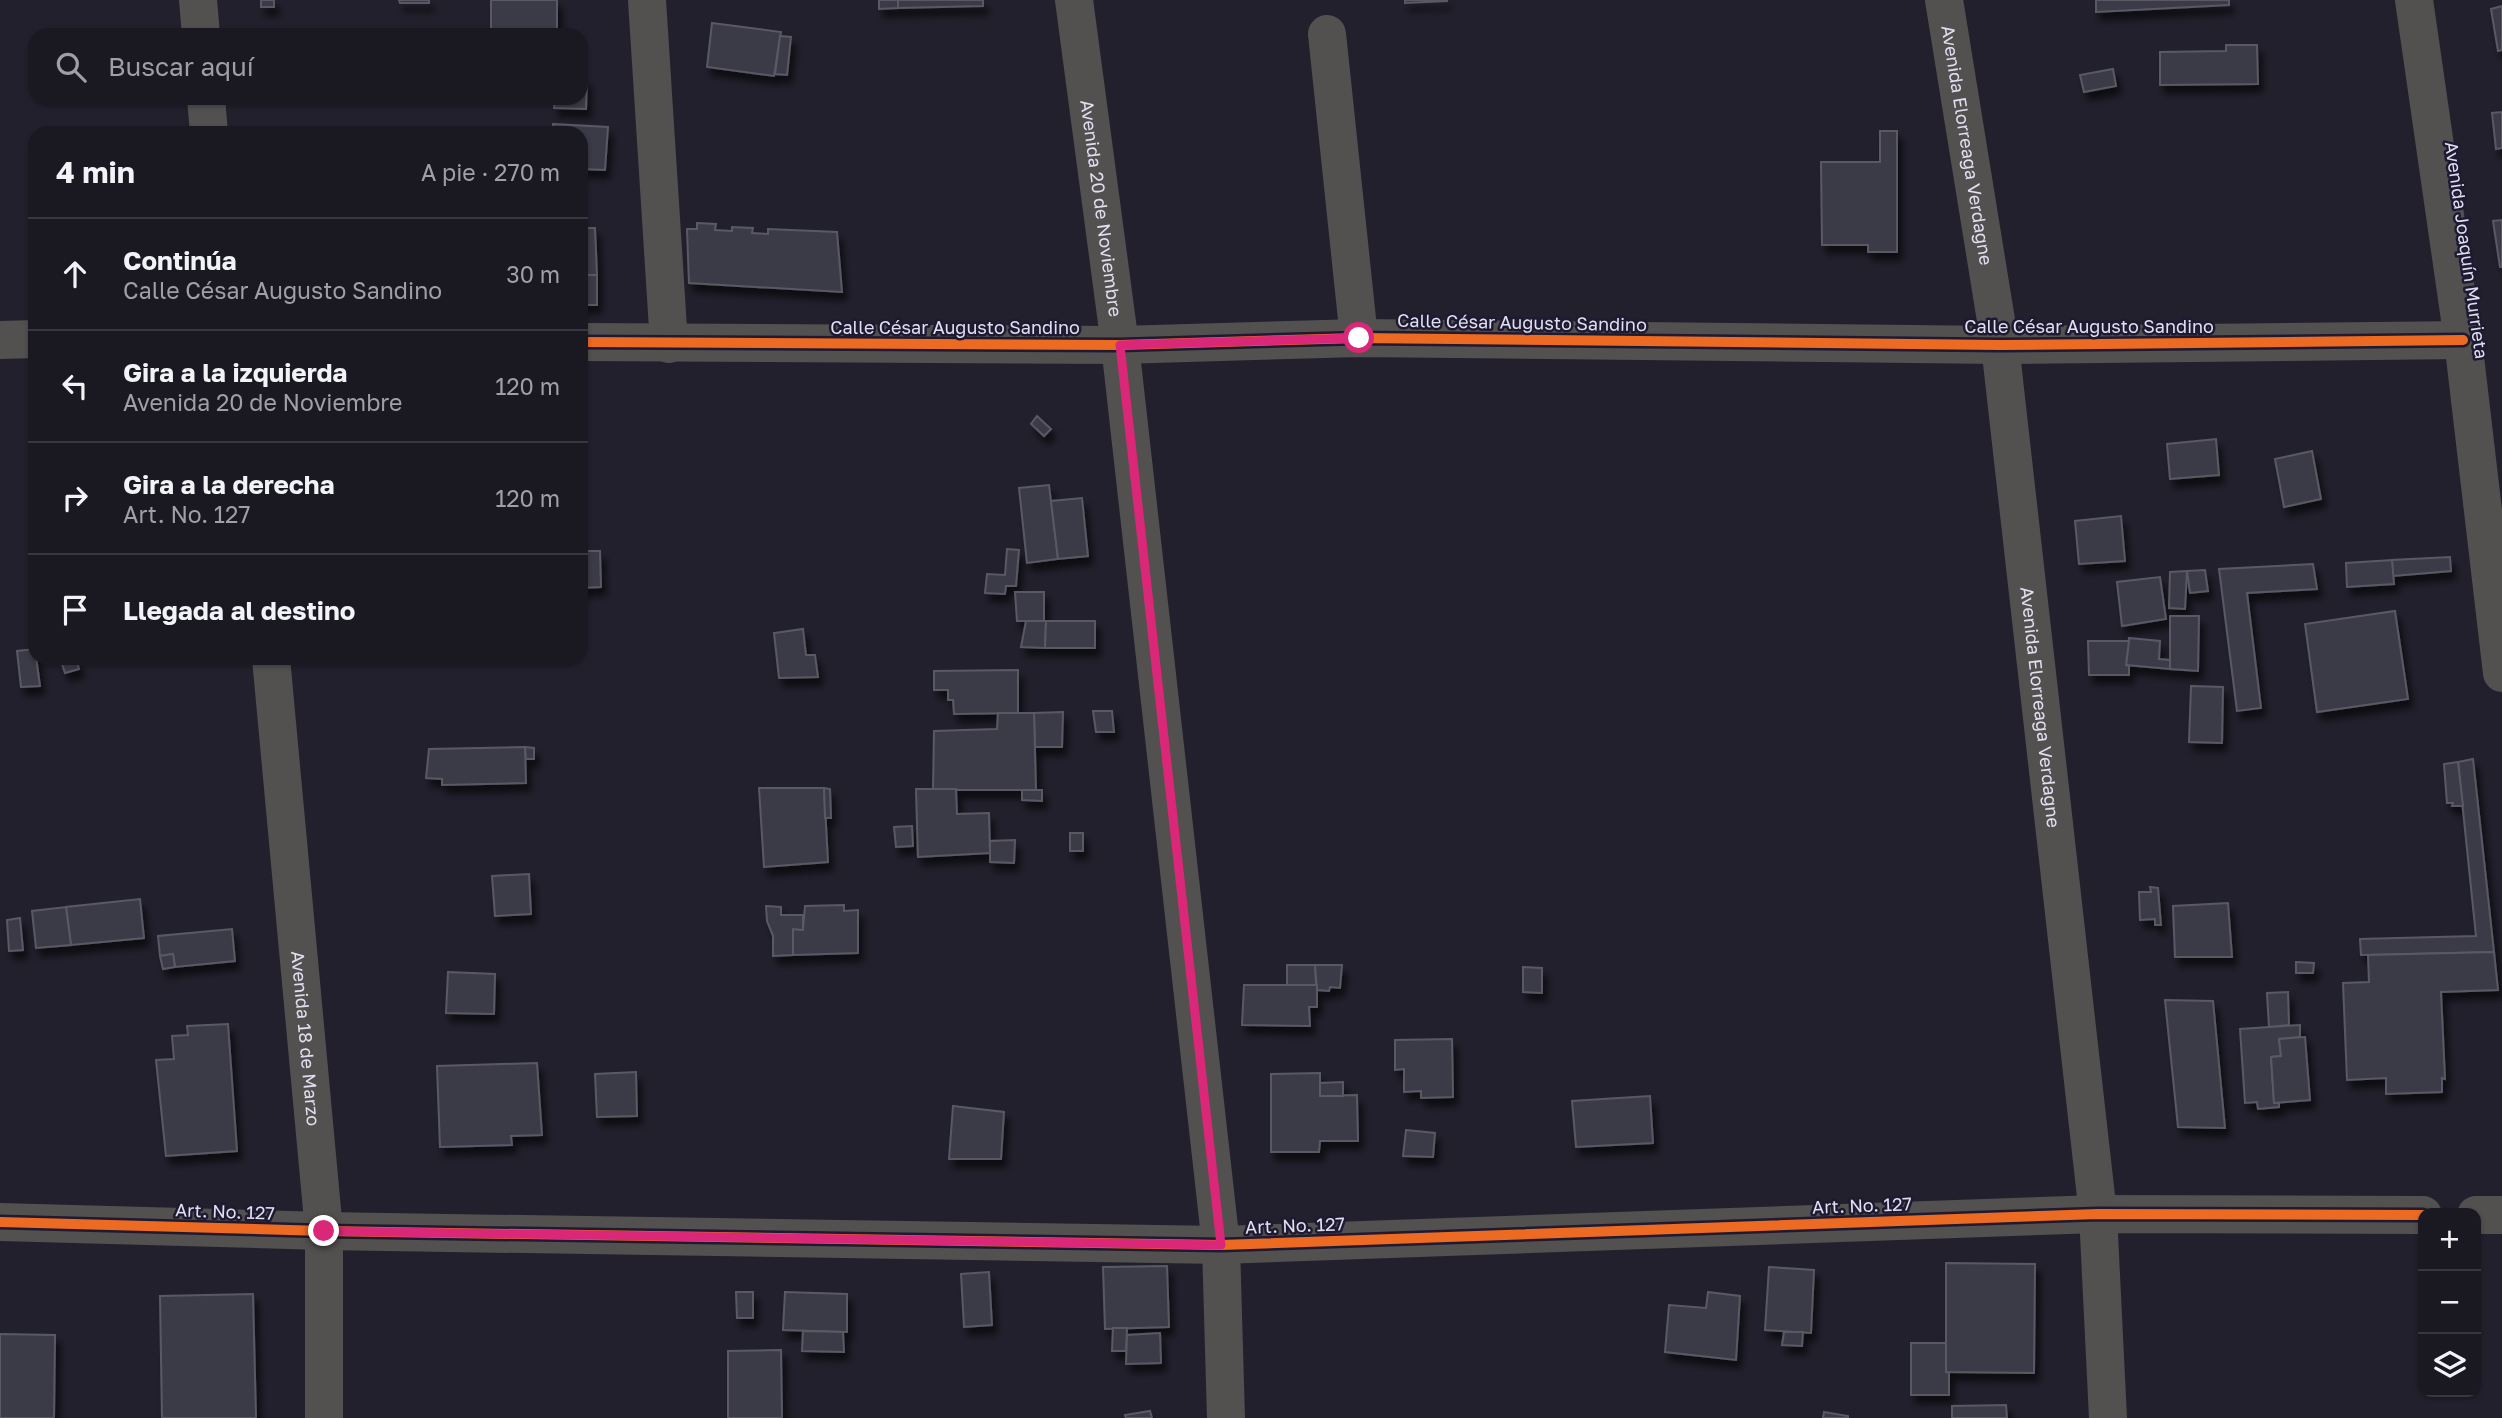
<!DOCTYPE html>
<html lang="es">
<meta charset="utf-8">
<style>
:root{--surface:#1a1821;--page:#27252e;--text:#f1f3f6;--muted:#9fa0a5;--line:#38373f}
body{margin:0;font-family:"Golos Text",sans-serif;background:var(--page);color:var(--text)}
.controls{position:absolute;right:21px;bottom:21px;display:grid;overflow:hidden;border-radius:14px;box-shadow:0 2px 5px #0004}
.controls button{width:63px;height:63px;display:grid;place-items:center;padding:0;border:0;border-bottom:2px solid var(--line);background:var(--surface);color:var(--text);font:35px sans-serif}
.stop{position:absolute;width:21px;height:21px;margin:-16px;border:5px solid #db2777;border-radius:50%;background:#fff}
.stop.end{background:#db2777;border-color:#fff;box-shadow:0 2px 7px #0008}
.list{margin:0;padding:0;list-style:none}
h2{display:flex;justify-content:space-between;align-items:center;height:91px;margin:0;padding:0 28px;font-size:30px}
h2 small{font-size:23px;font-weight:400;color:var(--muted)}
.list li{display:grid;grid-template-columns:46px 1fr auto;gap:21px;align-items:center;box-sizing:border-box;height:112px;padding:0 28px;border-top:2px solid var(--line)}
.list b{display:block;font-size:26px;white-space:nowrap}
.list p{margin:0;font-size:23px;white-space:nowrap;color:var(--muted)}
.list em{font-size:23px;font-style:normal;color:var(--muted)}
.icon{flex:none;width:38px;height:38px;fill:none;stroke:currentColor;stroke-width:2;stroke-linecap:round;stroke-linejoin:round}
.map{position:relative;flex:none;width:2502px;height:1418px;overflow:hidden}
.search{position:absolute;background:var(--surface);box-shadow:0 2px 5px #0004;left:28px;top:28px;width:560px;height:77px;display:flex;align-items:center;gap:18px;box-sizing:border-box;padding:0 24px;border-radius:21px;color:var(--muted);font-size:26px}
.panel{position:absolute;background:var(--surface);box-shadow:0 2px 5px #0004;left:28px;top:126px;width:560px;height:539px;border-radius:21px}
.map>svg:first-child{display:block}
.building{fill:#3b3b46;stroke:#5a5965;stroke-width:2;filter:url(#shadow)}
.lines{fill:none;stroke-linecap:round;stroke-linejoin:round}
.minor{stroke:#535050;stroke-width:38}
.cycleway-casing{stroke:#1e1a32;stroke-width:15}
.cycleway{stroke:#ed6a23;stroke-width:10}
.route{stroke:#db2777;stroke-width:9}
.labels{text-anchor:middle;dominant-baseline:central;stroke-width:5;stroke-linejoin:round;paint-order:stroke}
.street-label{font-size:18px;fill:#e0dff0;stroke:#1e1a32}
</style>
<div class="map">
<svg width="2502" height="1418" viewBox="0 0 2502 1418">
<defs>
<filter id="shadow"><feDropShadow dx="4.5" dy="8" stdDeviation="3.5" flood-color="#0009"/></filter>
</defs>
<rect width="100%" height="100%" fill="#22202c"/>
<g class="building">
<rect x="261" y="0" width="13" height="7"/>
<polygon points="399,0 429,0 429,3 400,3"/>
<rect x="491" y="0" width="66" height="35"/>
<polygon points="879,0 898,0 898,8 879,9"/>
<polygon points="898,0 983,0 983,6 898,8"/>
<polygon points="1405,0 1447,0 1447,1 1405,3"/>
<polygon points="2096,0 2229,0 2229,5 2096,12"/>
<polygon points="2502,6 2502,50 2498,51 2491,9"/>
<polygon points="712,23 781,32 774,76 707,67"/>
<polygon points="780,36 791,37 787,75 775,74"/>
<polygon points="2226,45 2257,45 2258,84 2160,85 2160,52 2226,51"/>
<polygon points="2113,69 2116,86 2084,92 2080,75"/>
<polygon points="581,80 587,80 586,109 554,108 555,98 581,98"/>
<polygon points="2502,112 2502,148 2496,149 2492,113"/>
<polygon points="553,124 608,127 605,170 581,169 581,133 552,133"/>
<polygon points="535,130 535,133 494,133"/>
<polygon points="1880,131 1897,131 1897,252 1868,252 1868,245 1822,245 1821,162 1880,162"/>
<polygon points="2502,220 2502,267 2500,267 2493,221"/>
<polygon points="697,223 716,224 715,230 732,231 732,227 753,228 752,233 768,234 768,229 837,232 842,292 689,283 687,229 697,229"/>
<polygon points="581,228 595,228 597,275 581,275"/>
<rect x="581" y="275" width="16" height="30"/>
<polygon points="1037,416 1051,429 1044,436 1031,424"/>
<polygon points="2216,439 2219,475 2170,479 2167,444"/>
<polygon points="2312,451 2321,499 2284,507 2275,459"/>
<polygon points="1049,485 1058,559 1027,563 1019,488"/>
<polygon points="1082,498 1088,556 1058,559 1051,501"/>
<polygon points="2121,516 2125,561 2079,564 2075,521"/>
<polygon points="1007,549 1019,550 1016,586 1006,586 1005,594 985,593 987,574 1005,575"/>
<polygon points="581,551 600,551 601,587 581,588 581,594"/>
<polygon points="2450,557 2451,571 2393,576 2392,560"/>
<polygon points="2392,560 2394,584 2347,587 2346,563"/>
<polygon points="2313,564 2317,589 2247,593 2261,708 2237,711 2219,569"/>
<polygon points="2205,570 2208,591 2190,593 2187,571"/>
<polygon points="2187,571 2185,609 2169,608 2170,572"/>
<polygon points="2160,577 2166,619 2122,626 2117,582"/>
<polygon points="1015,592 1044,592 1044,621 1017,621"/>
<polygon points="2395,611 2408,699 2317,712 2305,624"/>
<polygon points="2170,616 2199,616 2198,671 2170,669"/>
<polygon points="1026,621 1046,621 1045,648 1021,647"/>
<polygon points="1046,621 1095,621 1095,648 1045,648"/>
<polygon points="803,629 806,655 815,655 818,677 779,678 774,633"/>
<polygon points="2129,638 2160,641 2159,659 2170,660 2170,669 2126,665"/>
<polygon points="2088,641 2129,641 2126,665 2129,666 2129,675 2089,675"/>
<polygon points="35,649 40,686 21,687 17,651"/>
<polygon points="60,658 76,658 79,669 65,673"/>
<polygon points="1018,670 1018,713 954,714 953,700 948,700 948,690 934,690 934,671"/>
<polygon points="2191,686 2223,687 2222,743 2189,742"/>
<polygon points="1093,711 1112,711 1114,732 1096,732"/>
<polygon points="1063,712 1062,747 1035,747 1034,713"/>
<polygon points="998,713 1034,713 1036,790 933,790 934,731 997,729"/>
<polygon points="525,747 526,783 442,785 442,779 426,778 429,749"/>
<polygon points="525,747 534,748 534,759 526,759"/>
<polygon points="2473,759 2494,952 2361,955 2360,939 2476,936 2458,762"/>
<polygon points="2458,762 2463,806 2452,806 2453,803 2447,803 2444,764"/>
<polygon points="759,788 824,788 828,862 764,867"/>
<polygon points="824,788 830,789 831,818 825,818"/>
<polygon points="916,789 956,789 957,814 989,813 990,853 918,857"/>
<polygon points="1022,790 1042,790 1042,801 1022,800"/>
<polygon points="912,826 913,846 896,847 894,827"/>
<rect x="1070" y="833" width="13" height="18"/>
<polygon points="1015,840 1014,863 990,862 990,841"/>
<polygon points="529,874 531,914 495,916 492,876"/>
<polygon points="2150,887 2158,888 2161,925 2155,925 2155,919 2140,920 2139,892 2151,892"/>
<polygon points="140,899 144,938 71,945 66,907"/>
<polygon points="2228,903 2232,957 2175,957 2173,906"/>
<polygon points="844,905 844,911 858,910 858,953 793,955 793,929 803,930 805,906"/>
<polygon points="766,906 781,907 781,915 803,915 803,930 793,929 793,955 773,956 773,936 767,921"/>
<polygon points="66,907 71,945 36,948 32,911"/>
<polygon points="20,918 23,950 9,951 7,920"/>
<polygon points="232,929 235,961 175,967 173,954 160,956 158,936"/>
<polygon points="2494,952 2498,990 2441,992 2445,1079 2442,1078 2442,1092 2386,1094 2386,1078 2347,1080 2343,983 2369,982 2368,955"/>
<polygon points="173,954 175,967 163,969 160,956"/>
<polygon points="2296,962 2314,963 2313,973 2296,973"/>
<polygon points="1287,965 1315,965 1316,985 1287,985"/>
<polygon points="1315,965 1342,965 1340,988 1330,987 1329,991 1317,990"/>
<polygon points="1523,967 1542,968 1542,993 1523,992"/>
<polygon points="448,972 495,974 494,1014 446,1013"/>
<polygon points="1244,985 1317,985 1317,1007 1309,1007 1310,1026 1242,1025"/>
<polygon points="2288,992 2289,1025 2269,1027 2267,993"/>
<polygon points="2165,1000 2213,1001 2225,1128 2178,1127"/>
<polygon points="228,1024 237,1151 166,1156 156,1060 174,1059 172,1036 188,1035 187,1026"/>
<polygon points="2300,1025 2300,1037 2279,1039 2281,1056 2271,1057 2274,1103 2279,1103 2279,1107 2258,1109 2257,1102 2245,1103 2240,1029"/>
<polygon points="2305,1037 2310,1100 2274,1103 2271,1057 2281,1056 2279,1039"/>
<polygon points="1452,1039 1453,1097 1421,1098 1421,1091 1404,1092 1404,1069 1395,1070 1395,1040"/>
<polygon points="537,1063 542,1135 511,1136 512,1145 440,1147 437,1066"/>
<polygon points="636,1072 637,1116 597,1117 595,1074"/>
<polygon points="1320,1073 1320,1096 1357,1095 1358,1141 1320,1141 1319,1152 1271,1152 1271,1074"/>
<polygon points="1343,1082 1343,1096 1320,1096 1320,1083"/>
<polygon points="1650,1096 1653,1143 1576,1147 1572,1101"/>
<polygon points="953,1106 1004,1112 1001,1159 949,1159"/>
<polygon points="1406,1130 1435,1133 1433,1157 1403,1156"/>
<polygon points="1946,1263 2035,1264 2034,1373 1946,1372"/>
<polygon points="1167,1266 1169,1327 1105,1329 1103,1267"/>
<polygon points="1769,1267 1814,1270 1811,1333 1765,1330"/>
<polygon points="989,1272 992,1325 964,1327 961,1274"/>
<polygon points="736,1292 753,1292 753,1318 737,1318"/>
<polygon points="785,1292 847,1294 847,1332 783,1330"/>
<polygon points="1708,1292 1740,1296 1736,1360 1665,1352 1669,1305 1706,1308"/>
<polygon points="253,1294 256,1418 162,1418 160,1296"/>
<polygon points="1113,1328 1127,1328 1126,1351 1112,1351"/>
<polygon points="803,1331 843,1332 844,1352 802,1351"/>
<polygon points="1784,1332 1803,1332 1802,1346 1782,1345"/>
<polygon points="1160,1333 1161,1363 1126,1364 1127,1335"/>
<polygon points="0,1334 55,1335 54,1418 0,1418"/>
<polygon points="1911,1343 1946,1343 1946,1372 1949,1373 1949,1395 1911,1395"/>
<polygon points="781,1350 782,1418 728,1418 728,1351"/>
<polygon points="2006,1405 2007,1418 1952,1418 1952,1406"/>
<polygon points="1150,1411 1152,1418 1126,1418 1125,1415"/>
<polygon points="1824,1412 1848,1416 1848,1418 1823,1418"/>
</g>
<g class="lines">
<g class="minor">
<polyline points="198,0 201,35"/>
<polyline points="647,0 669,344"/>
<path id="s1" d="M1074,0L1120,345L1221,1245L1226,1418"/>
<path id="s2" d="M1944,0L2000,345L2098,1214L2108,1418"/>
<polyline points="2414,0 2463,340 2502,673"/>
<polyline points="1327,34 1359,338"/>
<polyline points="206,98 209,133"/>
<polyline points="0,340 35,339"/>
<polyline points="581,342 1120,345 1359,338 2000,345 2463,340"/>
<path id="s3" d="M271,658L324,1231V1418"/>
<polyline points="2476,1215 2502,1215"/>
<polyline points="0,1222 324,1231 1221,1245 2098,1214 2423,1215"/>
</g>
<g class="cycleway-casing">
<g id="cycleway">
<polyline points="581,342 1120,345 1359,338 2000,345 2463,340"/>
<polyline points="0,1222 324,1231 1221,1245 2098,1214 2423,1215"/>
</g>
</g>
<use href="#cycleway" class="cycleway"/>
</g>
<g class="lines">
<polyline class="route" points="324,1231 1221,1245 1120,345 1359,338"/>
</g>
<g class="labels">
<g class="street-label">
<text stroke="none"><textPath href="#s2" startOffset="147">Avenida Elorreaga Verdagne</textPath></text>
<text stroke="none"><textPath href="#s1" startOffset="210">Avenida 20 de Noviembre</textPath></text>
<text transform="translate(2467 250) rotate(82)">Avenida Joaquín Murrieta</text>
<text transform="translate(1522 322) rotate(1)">Calle César Augusto Sandino</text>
<text x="2089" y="326">Calle César Augusto Sandino</text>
<text x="955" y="327">Calle César Augusto Sandino</text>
<text stroke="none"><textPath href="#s2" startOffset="714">Avenida Elorreaga Verdagne</textPath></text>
<text stroke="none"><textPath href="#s3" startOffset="382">Avenida 18 de Marzo</textPath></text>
<text transform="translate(1862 1205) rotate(-2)">Art. No. 127</text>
<text transform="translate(225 1211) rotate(2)">Art. No. 127</text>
<text transform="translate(1295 1225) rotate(-2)">Art. No. 127</text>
</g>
</g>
</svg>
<div class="controls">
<button>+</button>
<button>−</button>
<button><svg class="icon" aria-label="layers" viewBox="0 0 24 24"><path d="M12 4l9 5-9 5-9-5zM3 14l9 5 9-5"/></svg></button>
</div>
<div class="stop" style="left:1359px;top:338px"></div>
<div class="stop end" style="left:324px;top:1231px"></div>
<div class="search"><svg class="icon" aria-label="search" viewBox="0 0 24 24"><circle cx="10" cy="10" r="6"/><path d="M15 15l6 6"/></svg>Buscar aquí</div>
<section class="panel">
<h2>4 min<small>A pie · 270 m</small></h2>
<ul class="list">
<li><svg class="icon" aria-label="ahead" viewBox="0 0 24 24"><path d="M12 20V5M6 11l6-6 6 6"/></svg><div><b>Continúa</b><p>Calle César Augusto Sandino</p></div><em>30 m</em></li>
<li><svg class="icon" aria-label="left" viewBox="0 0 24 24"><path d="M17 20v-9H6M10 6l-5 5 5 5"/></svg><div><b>Gira a la izquierda</b><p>Avenida 20 de Noviembre</p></div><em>120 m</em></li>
<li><svg class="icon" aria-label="right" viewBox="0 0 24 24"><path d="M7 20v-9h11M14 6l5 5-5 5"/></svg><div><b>Gira a la derecha</b><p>Art. No. 127</p></div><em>120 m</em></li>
<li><svg class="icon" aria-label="arrive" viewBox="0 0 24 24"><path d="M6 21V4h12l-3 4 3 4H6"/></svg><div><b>Llegada al destino</b></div></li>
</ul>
</section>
</div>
